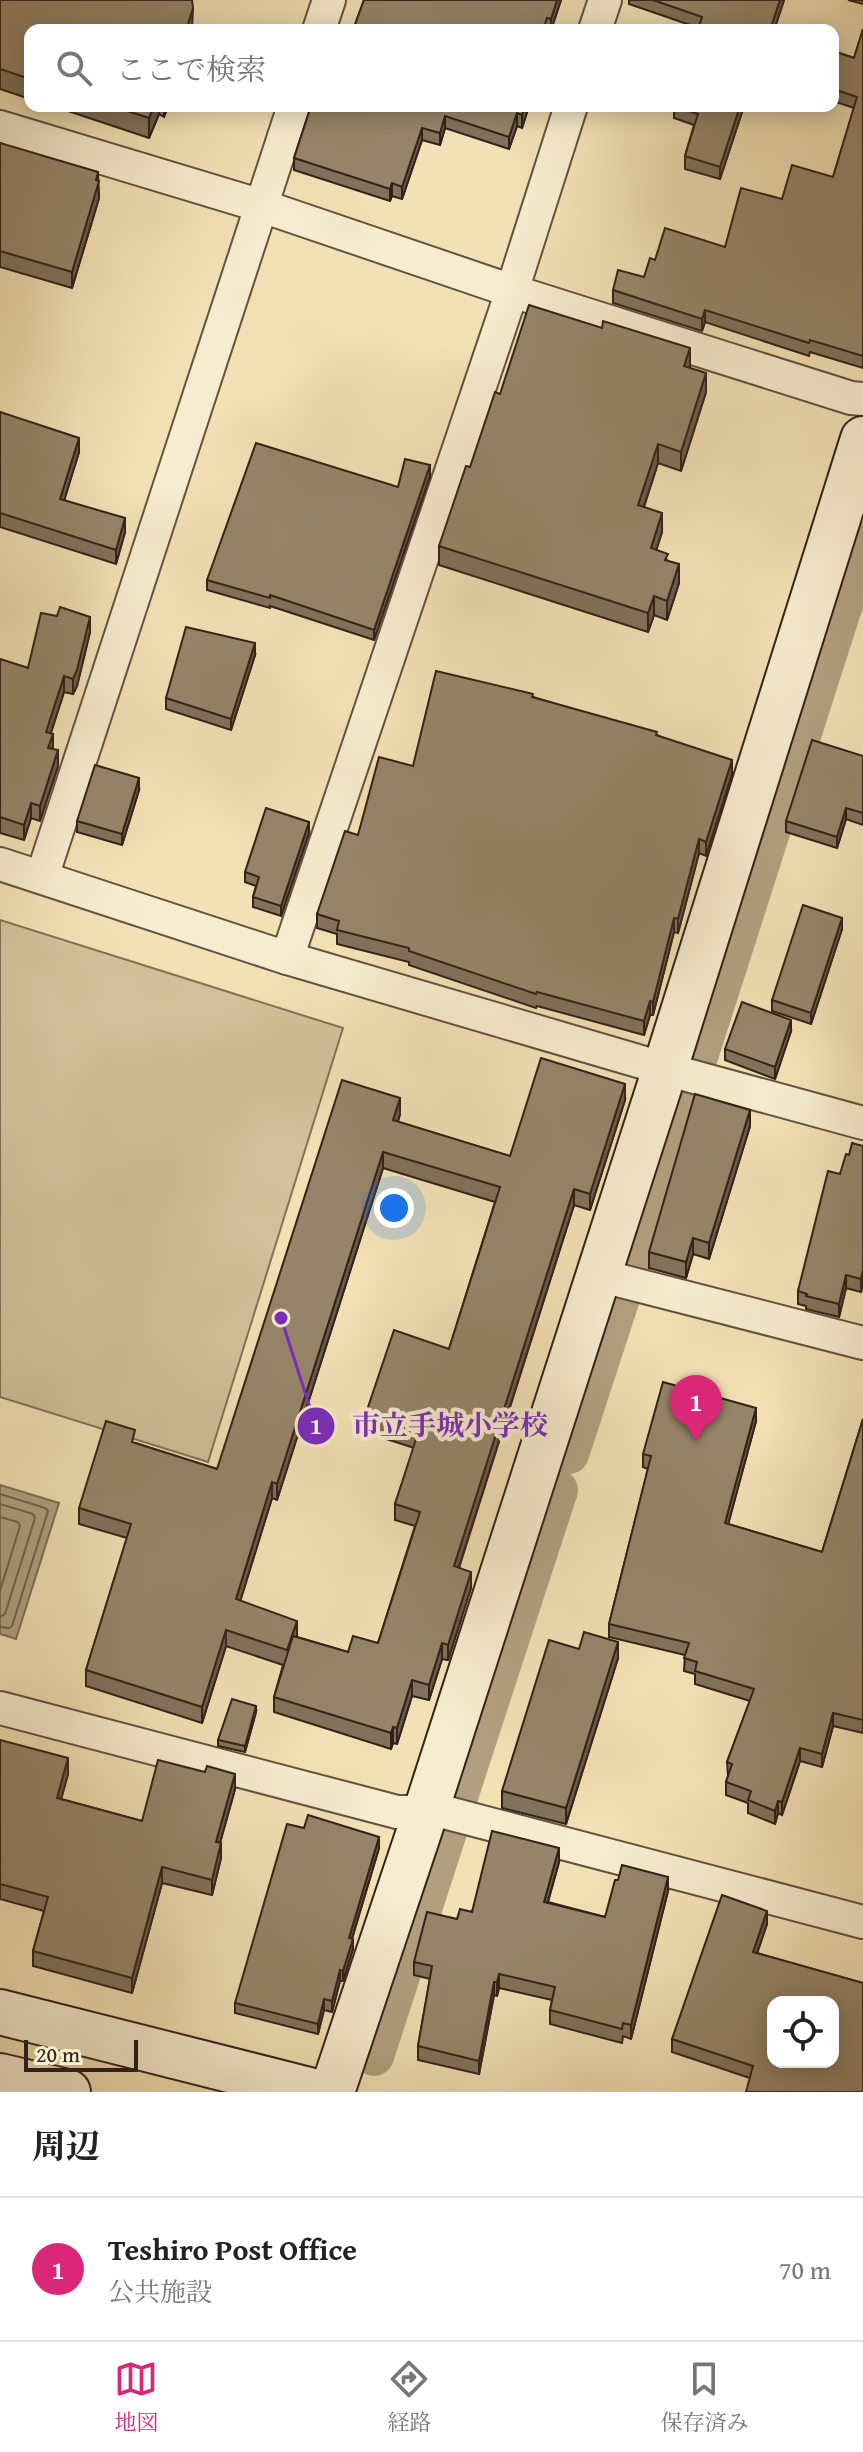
<!DOCTYPE html>
<html lang="ja">
<meta charset="utf-8">
<style>
:root{--surface:#fff;--page:#f2f2f2;--text:#222;--muted:#767676;--line:#e0e0e0;--accent:#db2777}
body{margin:0;font-family:"Gentium Book Plus","Noto Serif JP",serif;background:var(--page);color:var(--text)}
.controls{position:absolute;right:24px;bottom:24px;display:grid;overflow:hidden;border-radius:16px;box-shadow:0 4px 20px #0003}
.controls button{width:72px;height:72px;display:grid;place-items:center;padding:0;border:0;border-bottom:2px solid var(--line);background:var(--surface);color:var(--text);font:40px sans-serif}
.scale{position:absolute;left:24px;bottom:20px;width:114px;box-sizing:border-box;padding-left:8px;border:4px solid #332218;border-top:0;font-size:22px;line-height:28px;white-space:nowrap;color:#332218;-webkit-text-stroke:6px #f7eccf;paint-order:stroke}
.you{position:absolute;left:394px;top:1208px;width:28px;height:28px;margin:-20px;border:6px solid #fff;border-radius:50%;background:#1a73e8;box-shadow:0 0 0 12px #1a73e833}
.badge{display:grid;place-items:center;width:52px;height:52px;border-radius:50%;background:var(--accent);color:#fff;font-size:26px;font-weight:700}
.pin{position:absolute;translate:-50% -66px;filter:drop-shadow(0 2px 4px #0008)}
.pin::after{content:'';position:absolute;top:42px;width:28px;height:24px;background:inherit;clip-path:polygon(0 0,100% 0,50% 100%)}
.list{margin:0;padding:0;list-style:none}
h2{display:flex;justify-content:space-between;align-items:center;height:104px;margin:0;padding:0 32px;font-size:34px}
h2 small{font-size:26px;font-weight:400;color:var(--muted)}
.list li{display:grid;grid-template-columns:52px 1fr auto;gap:24px;align-items:center;box-sizing:border-box;height:144px;padding:0 32px;border-top:2px solid var(--line)}
.list b{display:block;font-size:30px;white-space:nowrap}
.list p{margin:0;font-size:26px;white-space:nowrap;color:var(--muted)}
.list em{font-size:26px;font-style:normal;color:var(--muted)}
.icon{flex:none;width:44px;height:44px;fill:none;stroke:currentColor;stroke-width:2;stroke-linecap:round;stroke-linejoin:round}
.map{position:relative;flex:none;width:863px;height:2092px;overflow:hidden}
.search{position:absolute;background:var(--surface);box-shadow:0 4px 20px #0003;left:24px;right:24px;top:24px;height:88px;display:flex;align-items:center;gap:20px;box-sizing:border-box;padding:0 28px;border-radius:16px;color:var(--muted);font-size:30px}
.sheet{height:248px;background:var(--surface)}
nav{display:flex;justify-content:space-around;align-items:center;box-sizing:border-box;height:112px;border-top:2px solid var(--line);background:var(--surface);font-size:22px;color:var(--muted)}
nav a{display:grid;justify-items:center;gap:4px}
nav .on{color:var(--accent)}
.map>svg:first-child{display:block}
.green{fill:#d2c19a;stroke:#827259;stroke-width:2}
.water{fill:#b1a080;stroke:#7f6e56;stroke-width:2}
.lines{fill:none;stroke-linecap:round;stroke-linejoin:round}
.shore{stroke:#72614c;stroke-width:2}
.canal{stroke:#b1a080;stroke-width:40}
.street-casing{stroke:#63523f;stroke-width:36}
.secondary-casing{stroke:#332218;stroke-width:48}
.street{stroke:#f7eccf;stroke-width:32}
.secondary{stroke:#f7eccf;stroke-width:44}
.wall{fill:#81725b;stroke:#332218;stroke-width:2;fill-rule:evenodd}
.shaded-wall{fill:#695d4a;stroke:#332218;stroke-width:2}
.building{fill:#96856a;stroke:#332218;stroke-width:2;fill-rule:evenodd}
.leader{fill:none;stroke:#7b2cbf;stroke-width:3}
.callout-dot{fill:#7b2cbf;stroke:#f7eccf;stroke-width:3}
.mark-label{font-size:24px;text-anchor:middle;font-weight:bold;fill:#fff}
.callout-label{font-size:28px;text-anchor:middle;font-weight:bold;fill:#7b2cbf;stroke:#f7eccf;stroke-width:8;stroke-linejoin:round;paint-order:stroke}
</style>
<div class="map">
<svg width="863" height="2092" viewBox="0 0 863 2092">
<rect width="100%" height="100%" fill="#f2e1b5"/>
<filter id="stains"><feTurbulence type="fractalNoise" baseFrequency=".0025" numOctaves="4"/><feColorMatrix values="0 0 0 0 .2 0 0 0 0 .09 0 0 0 0 .02 0 0 0 .5 -.17"/></filter>
<radialGradient id="worn" r=".72"><stop offset=".6" stop-color="#630" stop-opacity="0"/><stop offset="1" stop-color="#630" stop-opacity=".3"/></radialGradient>
<polygon class="green" points="0,920 343,1028 208,1462 0,1397"/>
<polygon class="water" points="0,1485 59,1503 16,1639 0,1634"/>
<g class="lines">
<g class="shore">
<polyline points="0,1494 45,1508 48,1511 12,1626 9,1628 0,1627"/>
<polyline points="0,1504 33,1514 35,1518 5,1614 0,1617"/>
<polyline points="0,1517 18,1522 20,1526 0,1591"/>
</g>
<g class="canal">
<polyline points="697,1060 863,542"/>
<polyline points="631,1265 685,1097"/>
<polyline points="569,1454 622,1292"/>
<polyline points="456,1803 558,1490"/>
<polyline points="374,2056 450,1823"/>
</g>
<g class="street-casing">
<g id="street">
<polyline points="319,30 329,0"/>
<polyline points="595,30 605,0"/>
<polyline points="0,127 262,206 512,291 851,398 863,399"/>
<polyline points="0,864 287,958 665,1069 863,1123"/>
<polyline points="42,877 294,106"/>
<polyline points="287,958 512,291 571,106"/>
<polyline points="598,1275 863,1343"/>
<polyline points="0,1708 397,1812 444,1812 863,1922"/>
</g>
</g>
<g class="secondary-casing">
<g id="secondary">
<polyline points="0,2012 317,2092"/>
<polyline points="0,2076 68,2092"/>
<polyline points="332,2092 425,1814 665,1069 863,439"/>
</g>
</g>
<use href="#street" class="street"/>
<use href="#secondary" class="secondary"/>
</g>
<g class="wall">
<polygon points="0,0 193,28 30,30 30,99 0,89"/>
<polygon points="364,0 561,0 551,30 353,30"/>
<polygon points="629,0 784,0 774,30 698,30 699,28 629,4"/>
<polygon points="848,0 863,0 863,4"/>
<polygon points="863,29 863,368 810,352 809,356 705,322 702,331 613,303 613,290 644,277 655,260 725,247 782,199 833,177 854,108 833,101 833,51 854,58"/>
<polygon points="53,106 168,106 164,117 159,114 149,138"/>
<polygon points="311,106 529,106 522,128 517,126 509,149 445,128 440,145 422,140 402,199 392,196 390,201 294,170 294,158"/>
<polygon points="674,106 744,106 720,179 685,169 685,156 694,125 674,118"/>
<polygon points="0,143 98,181 99,198 72,288 0,267"/>
<polygon points="690,368 706,392 681,471 658,463 644,507 662,532 656,550 668,561 679,583 667,620 654,615 648,632 439,565 439,546 500,394"/>
<polygon points="0,412 79,452 64,500 125,532 116,564 0,527"/>
<polygon points="430,476 374,640 270,606 270,608 207,590 207,580 398,487"/>
<polygon points="57,616 90,632 77,686 73,694 64,692 51,733 53,749 58,766 40,821 31,818 24,840 0,833 0,659 28,668"/>
<polygon points="255,655 231,730 166,709 166,698"/>
<polygon points="533,697 657,735 732,774 706,856 699,853 678,933 674,932 653,1015 650,1015 644,1035 537,1006 536,1008 409,965 409,962 337,944 337,934 317,928 317,914 358,835 413,766"/>
<polygon points="863,756 863,825 846,819 837,848 786,832 786,821"/>
<polygon points="139,790 122,845 77,832 77,821"/>
<polygon points="309,833 281,916 253,907 253,897 256,886 245,882 245,872"/>
<polygon points="842,929 811,1024 772,1011 772,1000"/>
<polygon points="791,1031 775,1079 725,1060 725,1049"/>
<path d="M625,1100L590,1210L574,1205L459,1568L471,1588L448,1660L442,1659L429,1700L412,1696L397,1744L393,1743L391,1749L274,1712V1697L283,1665L226,1646L202,1723L86,1686V1670L127,1538L79,1524V1508L135,1443L217,1469L400,1114L398,1122L510,1156ZM383,1168L495,1202L449,1349L365,1416V1432L414,1448L395,1504V1520L415,1526L378,1643L348,1652L297,1637L240,1601L272,1498L277,1500Z"/>
<polygon points="750,1126 709,1259 693,1254 686,1278 649,1268 649,1252"/>
<polygon points="863,1146 863,1282 861,1292 846,1288 839,1317 806,1309 806,1306 798,1304 798,1291 840,1174 849,1155"/>
<polygon points="863,1419 863,1733 833,1726 822,1767 800,1761 782,1815 778,1813 775,1824 748,1813 748,1803 726,1795 726,1782 728,1776 727,1762 750,1701 695,1684 695,1674 684,1671 685,1655 609,1637 609,1624 648,1469 643,1467 643,1454 756,1421 728,1524 822,1552"/>
<polygon points="579,1649 618,1658 566,1824 502,1808 502,1791"/>
<polygon points="256,1712 245,1752 218,1746 218,1740"/>
<polygon points="0,1740 68,1774 61,1799 142,1821 235,1789 220,1843 221,1858 212,1895 162,1883 132,1993 33,1966 33,1951 44,1911 0,1899"/>
<polygon points="379,1848 352,1939 353,1949 343,1981 340,1981 332,2012 324,2010 318,2034 235,2013 235,2003"/>
<polygon points="559,1862 548,1902 605,1917 668,1891 631,2039 623,2036 622,2043 550,2024 550,2010 552,2000 499,1988 497,1996 494,1995 479,2074 418,2060 418,2046 430,1979 414,1975 414,1962 457,1919"/>
<polygon points="767,1924 757,1953 863,1983 750,2078 672,2052 672,2039"/>
</g>
<g class="shaded-wall">
<polygon points="557,0 561,0 551,30 551,19"/>
<polygon points="780,0 784,0 774,30 770,30"/>
<polygon points="193,8 192,30 186,30"/>
<polygon points="154,106 159,106 159,114 149,138 149,118"/>
<polygon points="164,106 168,106 164,117"/>
<polygon points="525,106 529,106 522,128 522,115"/>
<polygon points="740,106 744,106 720,179 720,167"/>
<polygon points="517,113 517,126 509,149 509,137"/>
<polygon points="445,116 445,128 440,145 440,133"/>
<polygon points="422,128 422,140 402,199 402,187"/>
<polygon points="98,172 99,198 72,288 72,272"/>
<polygon points="392,183 392,196 390,201 390,189"/>
<polygon points="705,310 705,322 702,331 702,319"/>
<polygon points="690,348 690,367 684,385 684,366"/>
<polygon points="706,373 706,392 681,471 681,452"/>
<polygon points="79,438 79,452 60,514 60,499"/>
<polygon points="658,444 658,463 638,524 638,505"/>
<polygon points="430,465 430,476 374,640 374,630"/>
<polygon points="662,513 662,532 651,567 651,548"/>
<polygon points="125,518 125,532 116,564 116,550"/>
<polygon points="679,564 679,583 667,620 667,601"/>
<polygon points="654,596 654,615 648,632 648,613"/>
<polygon points="90,617 90,632 77,686 73,694 73,679"/>
<polygon points="255,643 255,655 231,730 231,719"/>
<polygon points="64,676 64,692 46,747 46,732"/>
<polygon points="53,734 53,749 48,748"/>
<polygon points="58,750 58,766 40,821 40,806"/>
<polygon points="732,760 732,774 706,856 706,842"/>
<polygon points="139,778 139,790 122,845 122,834"/>
<polygon points="31,803 31,818 24,840 24,825"/>
<polygon points="846,808 846,819 837,848 837,837"/>
<polygon points="309,822 309,833 281,916 281,906"/>
<polygon points="699,839 699,853 678,933 678,919"/>
<polygon points="674,918 674,932 653,1015 653,1002"/>
<polygon points="842,918 842,929 811,1024 811,1013"/>
<polygon points="650,1001 650,1015 644,1035 644,1021"/>
<polygon points="791,1020 791,1031 775,1079 775,1067"/>
<polygon points="625,1084 625,1100 590,1210 590,1194"/>
<polygon points="400,1098 400,1114 393,1136 393,1120"/>
<polygon points="750,1110 750,1126 709,1259 709,1243"/>
<polygon points="383,1152 383,1168 277,1500 277,1484"/>
<polygon points="574,1189 574,1205 454,1582 454,1566"/>
<polygon points="693,1238 693,1254 686,1278 686,1262"/>
<polygon points="863,1270 863,1282 861,1292 861,1279"/>
<polygon points="846,1275 846,1288 839,1317 839,1304"/>
<polygon points="756,1408 756,1421 725,1536 725,1523"/>
<polygon points="272,1482 272,1498 236,1615 236,1599"/>
<polygon points="471,1572 471,1588 448,1660 448,1645"/>
<polygon points="297,1621 297,1637 287,1650"/>
<polygon points="226,1630 226,1646 202,1723 202,1707"/>
<polygon points="618,1642 618,1658 566,1824 566,1808"/>
<polygon points="442,1643 442,1659 429,1700 429,1685"/>
<polygon points="412,1680 412,1696 397,1744 397,1728"/>
<polygon points="256,1706 256,1712 245,1752 245,1746"/>
<polygon points="833,1713 833,1726 822,1767 822,1754"/>
<polygon points="393,1727 393,1743 391,1749 391,1733"/>
<polygon points="800,1748 800,1761 782,1815 782,1802"/>
<polygon points="68,1758 68,1774 57,1814 57,1798"/>
<polygon points="235,1774 235,1789 216,1857 216,1842"/>
<polygon points="778,1801 778,1813 775,1824 775,1811"/>
<polygon points="379,1837 379,1848 349,1948 349,1938"/>
<polygon points="221,1843 221,1858 212,1895 212,1880"/>
<polygon points="559,1848 559,1862 544,1915 544,1902"/>
<polygon points="162,1867 162,1883 132,1993 132,1978"/>
<polygon points="668,1877 668,1891 631,2039 631,2025"/>
<polygon points="767,1911 767,1924 753,1965 753,1952"/>
<polygon points="353,1939 353,1949 343,1981 343,1971"/>
<polygon points="340,1970 340,1981 332,2012 332,2001"/>
<polygon points="499,1974 499,1988 497,1996 497,1982"/>
<polygon points="494,1982 494,1995 479,2074 479,2061"/>
<polygon points="324,1999 324,2010 318,2034 318,2024"/>
</g>
<g class="building">
<polygon points="0,0 192,0 193,8 186,30 30,30 30,79 0,69"/>
<polygon points="364,0 557,0 551,19 547,18 543,30 353,30"/>
<polygon points="653,0 780,0 770,30 698,30 702,17"/>
<polygon points="863,29 863,356 810,340 809,343 705,310 702,319 613,290 618,270 644,277 650,258 655,260 665,228 725,247 741,188 782,199 792,165 833,177 857,97 833,89 833,51 854,58"/>
<polygon points="112,106 154,106 149,118"/>
<polygon points="311,106 525,106 522,115 517,113 509,137 445,116 440,133 422,128 402,187 392,183 390,189 294,158"/>
<polygon points="674,106 740,106 720,167 685,156 698,114"/>
<polygon points="0,143 98,172 96,180 99,181 72,272 0,251"/>
<polygon points="529,305 602,328 603,321 690,348 684,366 706,373 681,452 658,444 638,505 662,513 651,548 668,554 665,560 679,564 667,601 654,596 648,613 439,546 466,466 470,467 495,392 500,394"/>
<polygon points="0,412 79,438 60,499 125,518 116,550 0,513"/>
<polygon points="256,443 398,487 405,459 430,465 374,630 270,595 270,598 207,580"/>
<polygon points="60,607 90,617 77,670 73,679 64,676 46,732 53,734 48,748 58,750 40,806 31,803 24,825 0,817 0,659 28,668 41,613 57,616"/>
<polygon points="186,627 255,643 231,719 166,698"/>
<polygon points="436,671 533,694 532,697 657,732 656,735 732,760 706,842 699,839 678,919 674,918 653,1002 650,1001 644,1021 537,992 536,994 409,951 409,948 337,930 339,921 317,914 345,831 358,835 379,757 413,766"/>
<polygon points="812,740 863,756 863,813 846,808 837,837 786,821"/>
<polygon points="95,765 139,778 122,834 77,821"/>
<polygon points="266,808 309,822 281,906 253,897 259,877 245,872"/>
<polygon points="803,905 842,918 811,1013 772,1000"/>
<polygon points="742,1002 791,1020 775,1067 725,1049"/>
<polygon points="541,1058 625,1084 590,1194 574,1189 454,1566 471,1572 448,1645 442,1643 429,1685 412,1680 397,1728 393,1727 391,1733 274,1697 293,1636 348,1652 353,1636 378,1643 420,1512 395,1504 418,1433 365,1416 394,1330 449,1349 500,1187 383,1152 277,1484 272,1482 236,1599 297,1621 287,1650 226,1630 202,1707 86,1670 131,1524 79,1508 106,1421 135,1430 132,1442 217,1469 342,1080 400,1098 393,1120 510,1156"/>
<polygon points="695,1094 750,1110 709,1243 693,1238 686,1262 649,1252"/>
<polygon points="852,1143 863,1146 863,1270 861,1279 846,1275 839,1304 806,1296 807,1294 798,1291 828,1171 840,1174 846,1154 849,1155"/>
<polygon points="663,1382 756,1408 725,1523 822,1552 863,1419 863,1720 833,1713 822,1754 800,1748 782,1802 778,1801 775,1811 748,1800 751,1791 726,1782 732,1764 727,1762 754,1689 695,1671 697,1662 684,1658 689,1643 609,1624 651,1456 643,1454"/>
<polygon points="584,1632 618,1642 566,1808 502,1791 549,1640 579,1649"/>
<polygon points="232,1699 256,1706 245,1746 218,1740"/>
<polygon points="0,1740 68,1758 57,1798 142,1821 158,1760 205,1772 207,1766 235,1774 216,1842 221,1843 212,1880 162,1867 132,1978 33,1951 48,1897 0,1884"/>
<polygon points="308,1815 379,1837 349,1938 353,1939 343,1971 340,1970 332,2001 324,1999 318,2024 235,2003 287,1824 304,1828"/>
<polygon points="492,1831 559,1848 544,1902 605,1917 615,1880 618,1880 622,1865 668,1877 631,2025 623,2023 622,2029 550,2010 555,1987 499,1974 497,1982 494,1982 479,2061 418,2046 432,1966 414,1962 427,1912 457,1919 460,1909 472,1912"/>
<path d="M722,1895L767,1911L753,1952L863,1983V2092H746L753,2066L672,2039ZM773,2002H833V2062H773Z"/>
</g>
<path class="leader" d="M281 1318L316 1426"/>
<g class="callout-dot">
<circle cx="281" cy="1318" r="8"/>
<circle cx="316" cy="1426" r="20"/>
</g>
<g class="mark-label">
<text x="316" y="1434">1</text>
</g>
<g class="callout-label">
<text x="450" y="1435">市立手城小学校</text>
</g>
<rect width="100%" height="100%" filter="url(#stains)"/>
<rect width="100%" height="100%" fill="url(#worn)"/>
</svg>
<div class="controls">
<button><svg class="icon" aria-label="locate" viewBox="0 0 24 24"><circle cx="12" cy="12" r="6"/><path d="M12 2v4M12 18v4M2 12h4M18 12h4"/></svg></button>
</div>
<div class="scale">20 m</div>
<div class="you"></div>
<div class="pin badge" style="left:696px;top:1441px">1</div>
<div class="search"><svg class="icon" aria-label="search" viewBox="0 0 24 24"><circle cx="10" cy="10" r="6"/><path d="M15 15l6 6"/></svg>ここで検索</div>
</div>
<section class="sheet">
<h2>周辺<small></small></h2>
<ul class="list">
<li><span class="badge">1</span><div><b>Teshiro Post Office</b><p>公共施設</p></div><em>70 m</em></li>
</ul>
</section>
<nav>
<a class="on"><svg class="icon" aria-label="map" viewBox="0 0 24 24"><path d="M3 6l6-2 6 2 6-2v14l-6 2-6-2-6 2zM9 4v14M15 6v14"/></svg>地図</a>
<a><svg class="icon" aria-label="directions" viewBox="0 0 24 24"><path d="M12 3l9 9-9 9-9-9zM9 14v-3h6M13 9l2 2-2 2"/></svg>経路</a>
<a><svg class="icon" aria-label="saved" viewBox="0 0 24 24"><path d="M7 4h10v16l-5-4-5 4z"/></svg>保存済み</a>
</nav>
